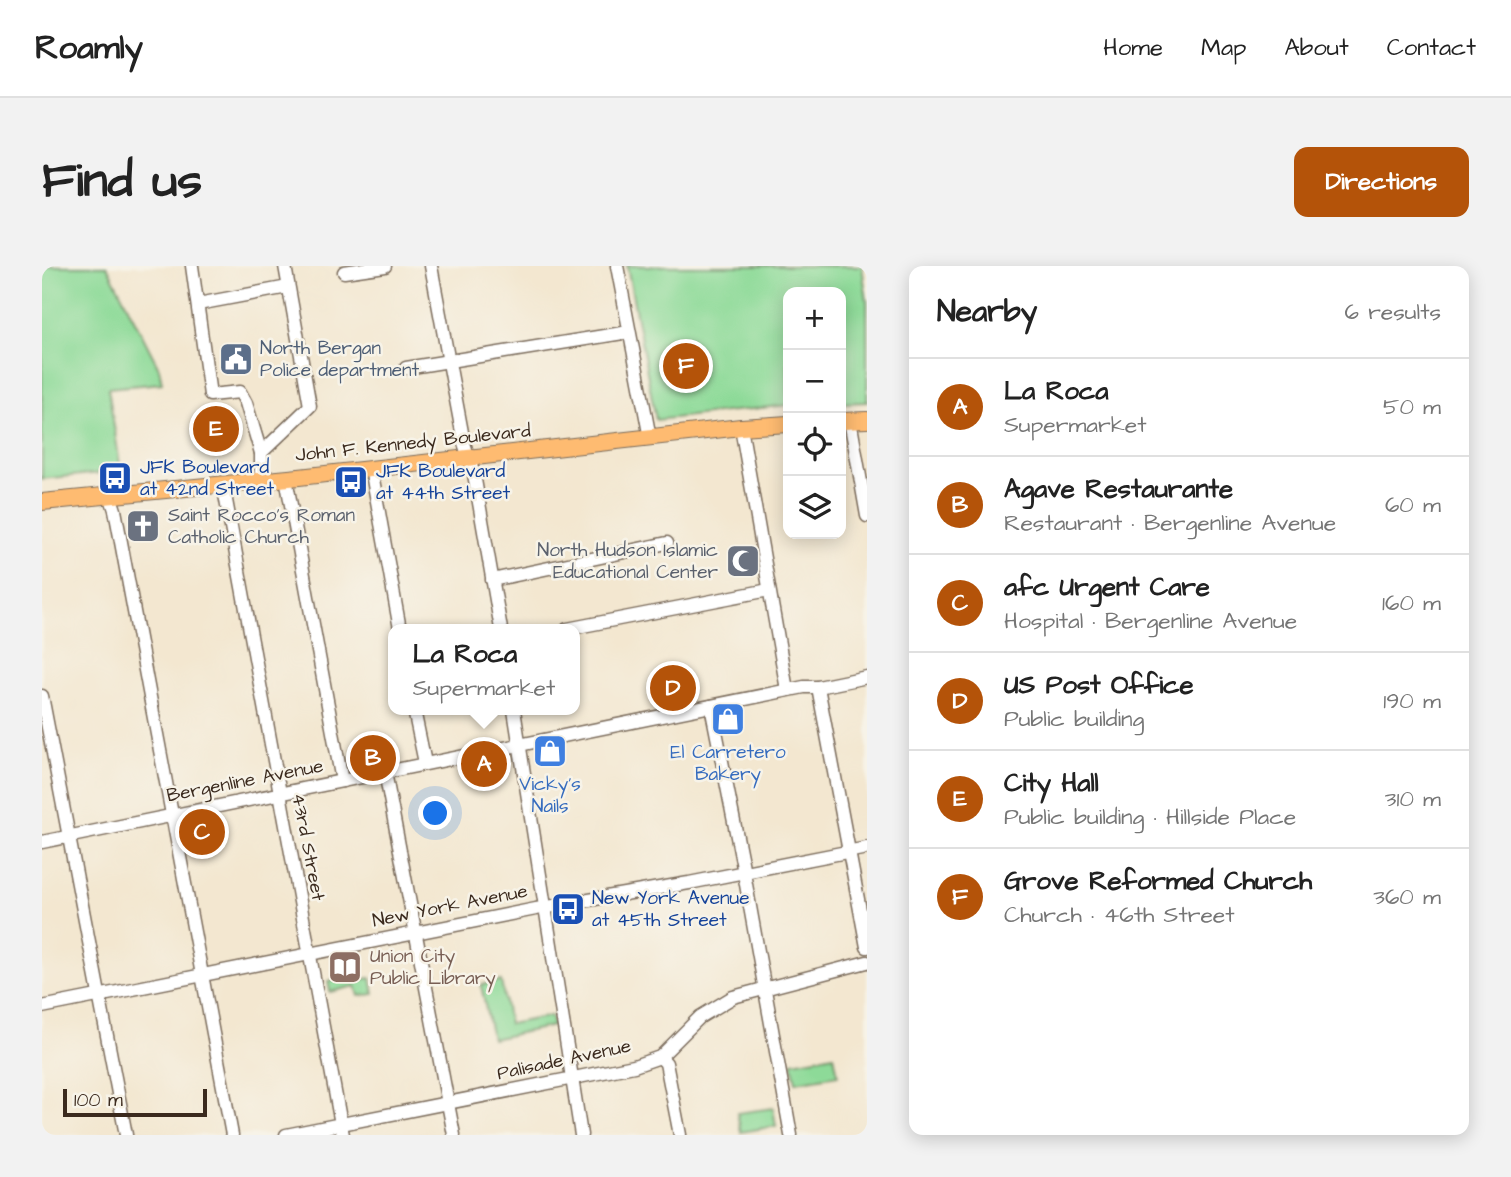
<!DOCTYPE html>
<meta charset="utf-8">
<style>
:root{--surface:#fff;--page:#f2f2f2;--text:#222;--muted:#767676;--line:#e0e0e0;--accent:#b45309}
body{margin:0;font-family:"Architects Daughter",sans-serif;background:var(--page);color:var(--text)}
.controls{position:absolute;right:21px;top:21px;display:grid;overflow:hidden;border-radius:14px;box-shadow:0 4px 18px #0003}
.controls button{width:63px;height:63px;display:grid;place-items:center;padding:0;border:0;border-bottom:2px solid var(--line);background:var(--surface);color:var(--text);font:35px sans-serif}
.scale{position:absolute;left:21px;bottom:18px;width:144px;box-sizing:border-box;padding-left:7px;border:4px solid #3b2a1e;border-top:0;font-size:19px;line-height:24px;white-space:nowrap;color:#3b2a1e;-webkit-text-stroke:5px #f7f3e8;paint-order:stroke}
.you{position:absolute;left:394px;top:548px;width:24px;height:24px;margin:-18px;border:5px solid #fff;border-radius:50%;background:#1a73e8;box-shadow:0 0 0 10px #1a73e833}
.badge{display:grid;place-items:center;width:46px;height:46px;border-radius:50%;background:var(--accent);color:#fff;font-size:23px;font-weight:700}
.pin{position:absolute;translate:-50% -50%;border:4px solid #fff;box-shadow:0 2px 7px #0006}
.popup{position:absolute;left:346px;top:358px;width:192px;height:91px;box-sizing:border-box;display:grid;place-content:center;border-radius:14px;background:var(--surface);filter:drop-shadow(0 2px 5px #0005);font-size:23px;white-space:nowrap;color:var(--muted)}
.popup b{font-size:26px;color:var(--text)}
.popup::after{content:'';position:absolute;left:50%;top:100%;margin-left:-14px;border:14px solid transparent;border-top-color:var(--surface)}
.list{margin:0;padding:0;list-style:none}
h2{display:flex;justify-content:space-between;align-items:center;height:91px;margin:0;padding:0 28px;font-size:30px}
h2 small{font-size:23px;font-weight:400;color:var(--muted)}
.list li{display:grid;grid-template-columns:46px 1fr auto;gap:21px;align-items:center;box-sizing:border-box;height:98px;padding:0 28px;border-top:2px solid var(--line)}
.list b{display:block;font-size:26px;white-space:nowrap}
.list p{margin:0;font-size:23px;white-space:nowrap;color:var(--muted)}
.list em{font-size:23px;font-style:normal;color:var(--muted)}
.icon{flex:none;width:38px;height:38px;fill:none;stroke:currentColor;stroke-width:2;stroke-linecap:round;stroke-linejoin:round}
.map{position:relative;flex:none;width:825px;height:869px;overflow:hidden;border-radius:14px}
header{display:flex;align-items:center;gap:42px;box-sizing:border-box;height:98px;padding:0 35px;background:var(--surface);border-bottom:2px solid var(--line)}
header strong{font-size:33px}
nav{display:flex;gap:38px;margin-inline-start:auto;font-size:24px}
.intro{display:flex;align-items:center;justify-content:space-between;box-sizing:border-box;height:168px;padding:0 42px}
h1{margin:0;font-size:49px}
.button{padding:18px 32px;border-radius:14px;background:var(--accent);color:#fff;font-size:24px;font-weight:700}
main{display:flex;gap:42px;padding:0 42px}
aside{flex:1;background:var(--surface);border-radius:14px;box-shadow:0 4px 18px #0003}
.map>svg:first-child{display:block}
.green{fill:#8dda98;stroke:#64825b;stroke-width:2}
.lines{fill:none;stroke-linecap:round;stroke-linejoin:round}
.minor-casing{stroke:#7b6c5c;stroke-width:15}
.major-casing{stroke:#7b6c5c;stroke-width:18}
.minor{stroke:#fff;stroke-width:12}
.major{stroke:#febb71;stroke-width:16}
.labels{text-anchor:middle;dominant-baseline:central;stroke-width:5;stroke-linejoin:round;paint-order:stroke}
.service-label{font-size:19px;fill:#4e5e75;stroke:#f7f3e8;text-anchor:start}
.street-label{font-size:19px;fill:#3b2a1e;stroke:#f7f3e8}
.transit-label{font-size:19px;fill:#164399;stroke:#f7f3e8;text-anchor:start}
.worship-label{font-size:19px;fill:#5b616d;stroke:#f7f3e8;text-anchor:start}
.shop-label{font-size:19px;fill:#366cbe;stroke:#f7f3e8}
.education-label{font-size:19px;fill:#785e54;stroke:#f7f3e8;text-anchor:start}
</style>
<header>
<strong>Roamly</strong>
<nav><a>Home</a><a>Map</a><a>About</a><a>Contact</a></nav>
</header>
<div class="intro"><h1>Find us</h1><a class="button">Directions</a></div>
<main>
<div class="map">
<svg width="825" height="869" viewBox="0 0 825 869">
<rect width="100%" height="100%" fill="#f7f3e8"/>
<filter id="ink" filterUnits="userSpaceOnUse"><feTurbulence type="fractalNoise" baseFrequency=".0143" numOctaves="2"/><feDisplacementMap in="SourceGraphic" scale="14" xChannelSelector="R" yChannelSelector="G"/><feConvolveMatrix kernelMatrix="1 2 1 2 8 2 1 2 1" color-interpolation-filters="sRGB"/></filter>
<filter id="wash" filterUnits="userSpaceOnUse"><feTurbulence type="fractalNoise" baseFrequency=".00686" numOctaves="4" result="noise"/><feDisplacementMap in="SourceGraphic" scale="28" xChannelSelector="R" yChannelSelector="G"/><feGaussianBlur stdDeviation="1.57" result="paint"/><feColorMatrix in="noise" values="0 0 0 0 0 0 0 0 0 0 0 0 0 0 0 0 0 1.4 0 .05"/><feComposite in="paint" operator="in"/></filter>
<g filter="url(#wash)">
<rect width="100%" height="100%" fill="#f3e7d0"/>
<g class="green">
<polygon points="0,0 65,0 117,102 120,117 66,122 79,205 0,213"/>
<polygon points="585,0 820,0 825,36 825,136 799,137 799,26 746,26 746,139 614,154"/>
<polygon points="314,709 316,714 329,712 332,728 317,730 314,720 288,726 286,715"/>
<polygon points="459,715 467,758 509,750 511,760 450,773 439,719"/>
<polygon points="792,789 796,809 754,816 750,796"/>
<polygon points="731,842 734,860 699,866 695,847"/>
</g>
</g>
<g filter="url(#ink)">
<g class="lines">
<g class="minor-casing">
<g id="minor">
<polyline points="150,0 168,129 198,126 204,137 219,187"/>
<polyline points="389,0 422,177 432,208 459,363"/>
<polyline points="575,0 608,172"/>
<polyline points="302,6 343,0"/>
<polyline points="156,38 246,21"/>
<polyline points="364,102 587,66"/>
<polyline points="808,154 825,250"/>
<polyline points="699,161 745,424"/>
<polyline points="329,202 358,363"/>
<polyline points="244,212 300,515"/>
<polyline points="219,214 219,187 268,140 243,0"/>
<polyline points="181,218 301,869"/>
<polyline points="68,229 73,244 190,869"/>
<polyline points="450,314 625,277"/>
<polyline points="525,363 727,324"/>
<polyline points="776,421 825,681"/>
<polyline points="0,430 84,869"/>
<polyline points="669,440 700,596 749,869"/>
<polyline points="372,444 383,497"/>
<polyline points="472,444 539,869"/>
<polyline points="343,506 412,869"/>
<polyline points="0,576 762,421 776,421 825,411"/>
<polyline points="0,741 494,643 647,617 825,582"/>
<polyline points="618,791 624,797 638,869"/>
<polyline points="244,869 592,800 618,791 658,751 691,731 825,696"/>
</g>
</g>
<g class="major-casing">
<g id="major">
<polyline points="799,155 825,154"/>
<polyline points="0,236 257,211 699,161 746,158"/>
</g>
</g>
<use href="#minor" class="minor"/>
<use href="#major" class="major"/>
</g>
</g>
<defs>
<g id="civic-square" transform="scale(1.75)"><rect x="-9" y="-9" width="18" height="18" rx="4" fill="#5c6f8a" stroke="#f7f3e8"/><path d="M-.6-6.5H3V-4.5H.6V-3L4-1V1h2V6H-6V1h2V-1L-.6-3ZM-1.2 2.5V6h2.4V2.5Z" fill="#fff"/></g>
<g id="bus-square" transform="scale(1.75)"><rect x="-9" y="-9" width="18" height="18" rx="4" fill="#1a4fb4" stroke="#f7f3e8"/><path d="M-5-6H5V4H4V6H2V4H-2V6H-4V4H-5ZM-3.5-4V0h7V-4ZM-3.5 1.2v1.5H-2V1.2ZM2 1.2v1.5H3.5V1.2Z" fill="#fff"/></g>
<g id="church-square" transform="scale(1.75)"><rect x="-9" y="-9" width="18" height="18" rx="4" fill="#6b7280" stroke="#f7f3e8"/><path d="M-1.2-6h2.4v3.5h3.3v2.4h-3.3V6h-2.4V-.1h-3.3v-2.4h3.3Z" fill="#fff"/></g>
<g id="mosque-square" transform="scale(1.75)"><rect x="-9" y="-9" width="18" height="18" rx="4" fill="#6b7280" stroke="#f7f3e8"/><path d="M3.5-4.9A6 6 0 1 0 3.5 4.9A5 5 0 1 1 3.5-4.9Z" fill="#fff"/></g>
<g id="shop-square" transform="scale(1.75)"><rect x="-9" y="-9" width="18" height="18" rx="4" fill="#3f7fe0" stroke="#f7f3e8"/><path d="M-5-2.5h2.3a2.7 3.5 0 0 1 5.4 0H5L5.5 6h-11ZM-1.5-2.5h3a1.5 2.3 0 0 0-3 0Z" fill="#fff"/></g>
<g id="library-square" transform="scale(1.75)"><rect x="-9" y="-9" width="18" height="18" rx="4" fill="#8d6e63" stroke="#f7f3e8"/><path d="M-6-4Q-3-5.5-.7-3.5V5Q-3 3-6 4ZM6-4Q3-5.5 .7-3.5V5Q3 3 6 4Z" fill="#fff"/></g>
</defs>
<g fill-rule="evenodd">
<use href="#civic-square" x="194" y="93"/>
<use href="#bus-square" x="73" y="212"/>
<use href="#bus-square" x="309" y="216"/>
<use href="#church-square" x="101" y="260"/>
<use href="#mosque-square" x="701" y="295"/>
<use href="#shop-square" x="686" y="453"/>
<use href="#shop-square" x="508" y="485"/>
<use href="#bus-square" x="526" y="643"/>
<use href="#library-square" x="303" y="701"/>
</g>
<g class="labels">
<g class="service-label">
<text x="218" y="82">North Bergan<tspan x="218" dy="22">Police department</tspan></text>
</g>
<g class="street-label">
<text transform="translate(371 177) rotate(-6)">John F. Kennedy Boulevard</text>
<text transform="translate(203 515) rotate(-11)">Bergenline Avenue</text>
<text transform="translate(266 581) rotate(79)">43rd Street</text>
<text transform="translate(408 640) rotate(-11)">New York Avenue</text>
<text transform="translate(522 794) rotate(-12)">Palisade Avenue</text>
</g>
<g class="transit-label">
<text x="98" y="201">JFK Boulevard<tspan x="98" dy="22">at 42nd Street</tspan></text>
<text x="334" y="205">JFK Boulevard<tspan x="334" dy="22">at 44th Street</tspan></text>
<text x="550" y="632">New York Avenue<tspan x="550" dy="22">at 45th Street</tspan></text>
</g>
<g class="worship-label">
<text x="126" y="249">Saint Rocco's Roman<tspan x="126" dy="22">Catholic Church</tspan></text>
<text x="676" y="284" text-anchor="end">North Hudson Islamic<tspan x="676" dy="22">Educational Center</tspan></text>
</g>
<g class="shop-label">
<text x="686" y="486">El Carretero<tspan x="686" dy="22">Bakery</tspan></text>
<text x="508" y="518">Vicky's<tspan x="508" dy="22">Nails</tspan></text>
</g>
<g class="education-label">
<text x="328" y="690">Union City<tspan x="328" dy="22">Public Library</tspan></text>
</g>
</g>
</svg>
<div class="controls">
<button>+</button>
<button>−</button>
<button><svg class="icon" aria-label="locate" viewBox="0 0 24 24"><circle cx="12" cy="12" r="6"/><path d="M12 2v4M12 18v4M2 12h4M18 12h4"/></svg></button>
<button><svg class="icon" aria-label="layers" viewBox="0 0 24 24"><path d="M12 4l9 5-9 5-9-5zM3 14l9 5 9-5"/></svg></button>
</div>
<div class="scale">100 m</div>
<div class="you"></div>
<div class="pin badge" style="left:442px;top:498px">A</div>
<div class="popup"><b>La Roca</b>Supermarket</div>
<div class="pin badge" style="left:331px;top:492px">B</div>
<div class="pin badge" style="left:160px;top:566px">C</div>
<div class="pin badge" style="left:631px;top:422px">D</div>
<div class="pin badge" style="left:174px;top:163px">E</div>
<div class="pin badge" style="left:644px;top:100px">F</div>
</div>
<aside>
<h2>Nearby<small>6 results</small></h2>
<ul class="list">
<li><span class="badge">A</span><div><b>La Roca</b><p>Supermarket</p></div><em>50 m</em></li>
<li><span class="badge">B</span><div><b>Agave Restaurante</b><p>Restaurant · Bergenline Avenue</p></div><em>60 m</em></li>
<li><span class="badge">C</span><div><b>afc Urgent Care</b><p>Hospital · Bergenline Avenue</p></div><em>160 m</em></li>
<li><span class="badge">D</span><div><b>US Post Office</b><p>Public building</p></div><em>190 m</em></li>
<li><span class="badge">E</span><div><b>City Hall</b><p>Public building · Hillside Place</p></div><em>310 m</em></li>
<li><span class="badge">F</span><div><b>Grove Reformed Church</b><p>Church · 46th Street</p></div><em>360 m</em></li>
</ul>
</aside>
</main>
